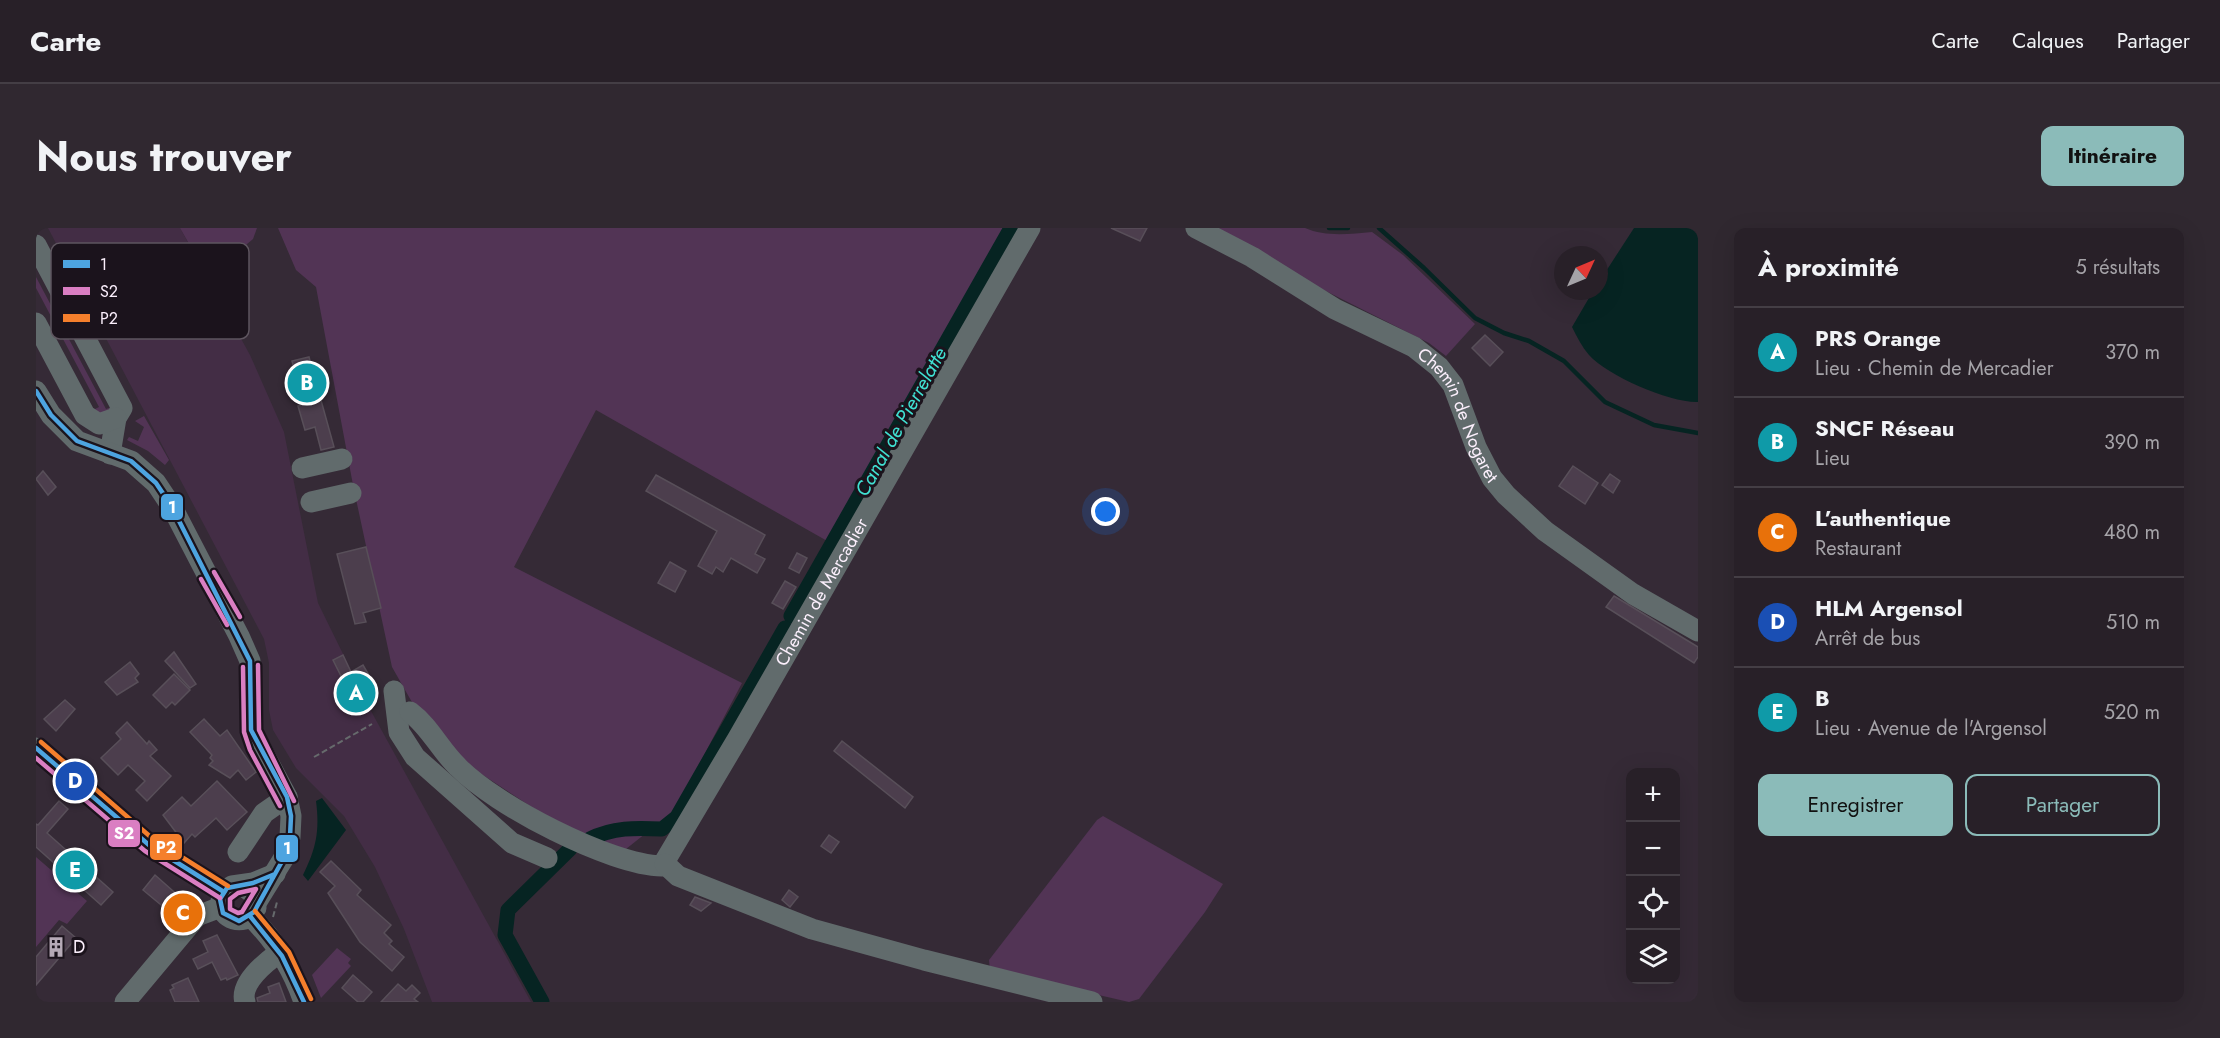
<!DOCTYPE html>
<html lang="fr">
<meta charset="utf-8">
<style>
:root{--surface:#282028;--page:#302830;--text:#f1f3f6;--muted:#a5a3a8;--line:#443e45;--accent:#8bbbb9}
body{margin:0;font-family:Jost,sans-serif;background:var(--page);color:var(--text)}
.controls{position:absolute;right:18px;bottom:18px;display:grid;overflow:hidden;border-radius:12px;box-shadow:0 6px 24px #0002}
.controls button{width:54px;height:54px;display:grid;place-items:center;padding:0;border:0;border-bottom:2px solid var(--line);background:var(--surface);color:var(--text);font:30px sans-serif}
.compass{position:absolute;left:1518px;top:18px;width:54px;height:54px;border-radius:50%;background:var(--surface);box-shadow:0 6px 24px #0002;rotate:46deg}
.you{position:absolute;left:1070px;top:284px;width:21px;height:21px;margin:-15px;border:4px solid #fff;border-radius:50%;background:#1a73e8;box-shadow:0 0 0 9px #1a73e833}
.badge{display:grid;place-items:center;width:39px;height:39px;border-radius:50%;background:var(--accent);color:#fff;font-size:20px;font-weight:700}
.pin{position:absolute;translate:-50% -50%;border:3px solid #fff;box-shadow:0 2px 6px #0006}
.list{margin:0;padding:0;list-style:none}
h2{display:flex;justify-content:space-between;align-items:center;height:78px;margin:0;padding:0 24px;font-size:26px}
h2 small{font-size:20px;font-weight:400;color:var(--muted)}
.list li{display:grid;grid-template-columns:39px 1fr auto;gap:18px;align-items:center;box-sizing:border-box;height:90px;padding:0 24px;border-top:2px solid var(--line)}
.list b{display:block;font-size:22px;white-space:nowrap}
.list p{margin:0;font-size:20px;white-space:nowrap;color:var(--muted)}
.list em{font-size:20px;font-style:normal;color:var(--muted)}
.actions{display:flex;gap:12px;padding:18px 24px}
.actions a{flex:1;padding:14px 0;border:2px solid var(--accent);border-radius:12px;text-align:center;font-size:21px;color:var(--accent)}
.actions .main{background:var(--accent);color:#111}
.icon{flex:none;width:33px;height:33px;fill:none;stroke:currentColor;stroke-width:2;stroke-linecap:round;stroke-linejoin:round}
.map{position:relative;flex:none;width:1662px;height:774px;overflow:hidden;border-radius:12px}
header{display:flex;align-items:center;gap:36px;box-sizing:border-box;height:84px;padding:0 30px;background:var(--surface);border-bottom:2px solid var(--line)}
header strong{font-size:28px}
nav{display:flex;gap:33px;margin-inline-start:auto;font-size:21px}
.intro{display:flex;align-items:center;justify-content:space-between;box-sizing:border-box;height:144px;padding:0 36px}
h1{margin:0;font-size:42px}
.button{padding:15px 27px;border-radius:12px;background:var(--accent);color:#111;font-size:21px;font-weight:700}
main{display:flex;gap:36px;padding:0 36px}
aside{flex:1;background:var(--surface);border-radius:12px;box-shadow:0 6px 24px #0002}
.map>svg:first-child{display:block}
.built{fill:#432d45}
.green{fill:#523455}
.water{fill:#062422}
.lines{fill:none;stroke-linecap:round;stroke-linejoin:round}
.stream{stroke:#062422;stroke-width:4.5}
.canal{stroke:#062422;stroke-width:15}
.building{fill:#4c3e4d;stroke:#584f59;stroke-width:1.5}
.path{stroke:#666a6c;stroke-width:2;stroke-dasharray:6 3;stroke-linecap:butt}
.minor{stroke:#616b6c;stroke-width:21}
.bus-1-casing{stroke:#1b131c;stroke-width:9}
.bus-2-casing{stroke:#1b131c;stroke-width:9}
.bus-3-casing{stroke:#1b131c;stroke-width:9}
.bus-1{stroke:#4da4e0;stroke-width:4.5}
.bus-2{stroke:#da7ec2;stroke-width:4.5}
.bus-3{stroke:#f57f2c;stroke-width:4.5}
.labels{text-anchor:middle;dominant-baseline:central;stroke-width:6;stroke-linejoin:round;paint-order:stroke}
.street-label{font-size:18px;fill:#fbeffc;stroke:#1b131c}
.poi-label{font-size:18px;fill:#fbeffc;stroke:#1b131c;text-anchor:start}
.water-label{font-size:20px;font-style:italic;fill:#40e0d2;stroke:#1b131c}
.key{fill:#1b131c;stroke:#5e555f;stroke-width:1.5}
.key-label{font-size:16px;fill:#fbeffc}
.line-badge{stroke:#1b131c;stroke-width:2}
.badge-label{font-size:16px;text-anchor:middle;font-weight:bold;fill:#fff}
</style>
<header>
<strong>Carte</strong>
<nav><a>Carte</a><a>Calques</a><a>Partager</a></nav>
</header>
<div class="intro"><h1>Nous trouver</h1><a class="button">Itinéraire</a></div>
<main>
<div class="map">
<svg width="1662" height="774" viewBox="0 0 1662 774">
<rect width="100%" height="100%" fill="#352a36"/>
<polygon class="built" points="12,0 144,0 214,127 248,204 282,375 335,483 495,774 396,774 368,701 339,639 308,588 260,540 237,502 233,482 233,435 228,411"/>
<g class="green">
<polygon points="144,0 221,0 217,11 172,49"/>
<polygon points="242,0 968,0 793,314 560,182 478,339 706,455 639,582 585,625 511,589 424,532 377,476 356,439 317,257 280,59 260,42"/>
<path d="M1181,0H1269C1289,9 1314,6 1336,4L1367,27L1439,96L1410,128L1393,115L1268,52Z"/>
<polygon points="0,49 70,181 76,179 67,186 57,182 63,179 0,60"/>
<polygon points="108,188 133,232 129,237 112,223 91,212 93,209 102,213 108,199 99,193"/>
<polygon points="1067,588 1187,656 1169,684 1103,771 1093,774 954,742 953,732 1061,592"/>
<polygon points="0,629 51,673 31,696 23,692 0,719"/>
<polygon points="301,720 315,731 312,735 315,738 285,770 276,747"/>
</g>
<g class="water">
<path d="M1598,0H1662V174C1634,175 1572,148 1553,127C1546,119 1541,109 1536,99L1557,63H1563V54Z"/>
<path d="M286,570L310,602L272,653L267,647C280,621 284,603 280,573Z"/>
</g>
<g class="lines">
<g class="stream">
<polyline points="1293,0 1312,0"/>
<polyline points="1343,0 1388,40 1439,90 1468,105 1493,113 1528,133 1569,174 1618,197 1662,205"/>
</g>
<g class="canal">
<polyline points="755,388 975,0"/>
<path d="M554,611C577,599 600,600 626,601L641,589L749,400"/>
<polyline points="506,774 469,707 472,682 534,621"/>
</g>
</g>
<g class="building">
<polygon points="1075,0 1111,0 1104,13"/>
<polygon points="1449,107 1467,124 1454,138 1436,120"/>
<polygon points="273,129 298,219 285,222 279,199 269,202 262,178 268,176 256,133"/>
<polygon points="1537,238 1562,255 1549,276 1523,258"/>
<polygon points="7,243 20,259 12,267 0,251"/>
<polygon points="1574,246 1584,253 1577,265 1566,257"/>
<polygon points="620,247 729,307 719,326 729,331 721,345 695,330 687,344 680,339 676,346 662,338 681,303 610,263"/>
<polygon points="330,319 345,380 327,385 330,394 319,396 301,326"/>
<polygon points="761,325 771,330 763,345 753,340"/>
<polygon points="634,334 650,343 639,364 622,355"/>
<polygon points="749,353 760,359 747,381 736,375"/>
<polygon points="1578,368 1662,419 1662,429 1658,435 1570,379"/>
<polygon points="138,424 160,456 154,460 129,433"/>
<polygon points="307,427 315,444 327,437 334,449 321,456 329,471 319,476 297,432"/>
<polygon points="94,434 103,446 99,450 102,454 81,467 69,454"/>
<polygon points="138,446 154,462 139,477 136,474 130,480 117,467"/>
<polygon points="29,472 39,481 20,503 8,491"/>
<polygon points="168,491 184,508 191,502 220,544 210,552 202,542 194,550 173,537 177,533 174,530 176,527 154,504"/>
<polygon points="91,494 111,516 113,513 121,522 114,528 135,548 111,573 100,562 109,553 92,537 82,547 65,530 85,511 80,505"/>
<polygon points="806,513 877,569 869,580 798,523"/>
<polygon points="181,553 211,584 191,602 180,590 159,609 156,606 148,615 127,587 146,569 155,578"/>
<polygon points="23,573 32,581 11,605 77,664 65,677 0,619 0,596 2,597"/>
<polygon points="793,607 803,614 795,625 785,618"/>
<polygon points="295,633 325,662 321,667 355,697 348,705 356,713 353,716 368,729 356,743 324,714 292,665 299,658 284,644"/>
<polygon points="119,647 154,678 142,691 107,662"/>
<polygon points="753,662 762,669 754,679 746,672"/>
<polygon points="659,669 675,675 665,683 654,677"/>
<polygon points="26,698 40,710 0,757 0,729"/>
<polygon points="181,707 202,747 191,752 190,750 185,752 176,734 162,741 157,731 172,724 167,713"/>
<polygon points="317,747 336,764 327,774 322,774 306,760"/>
<polygon points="152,750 163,774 139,774 134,762 138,760 136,757"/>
<polygon points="243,755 250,774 222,774 221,770 234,765 232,759"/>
<polygon points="362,756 370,763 376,757 384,765 378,771 382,774 345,774"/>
</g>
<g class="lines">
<g class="path">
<polyline points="278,529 336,496"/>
<polyline points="237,689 241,674"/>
</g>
<g class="minor">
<path id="s1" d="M1160,0L1216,29L1299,81L1378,119L1403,139L1417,157L1440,219L1456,250L1470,267L1509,303L1597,366L1662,403"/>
<polyline points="0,17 86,180 80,190 74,226"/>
<polyline points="0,95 49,187 63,196 80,190"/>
<polyline points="0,163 15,187 41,213 95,233 120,255 136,279 203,408 214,433 215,502 251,569 255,588 254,609 249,628 220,675"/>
<polyline points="266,240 306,231"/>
<polyline points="275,274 315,265"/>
<polyline points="358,463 363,504 379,529 476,615 511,630"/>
<path id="s2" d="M374,484C394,499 404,522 422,539C459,577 574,637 626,638L702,510L994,0"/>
<polyline points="0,520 113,617 188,664"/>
<polyline points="202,624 228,585 251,569"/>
<polyline points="629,636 642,648 776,701 888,732 1056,774"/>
<path d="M206,657L218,666L220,680L209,691C192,695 179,681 188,664L196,658L217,655L239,646"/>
<path d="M214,688C239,712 257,742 268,774"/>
<polyline points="89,774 161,688 185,679"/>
<path d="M209,774C203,755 230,734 244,724"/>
</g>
<g class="bus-1-casing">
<g id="bus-1">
<polyline points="0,163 15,187 41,213 95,233 120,255 136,279 214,433 215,502 251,569 255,588 254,609 249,628 218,684 203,693 187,685 184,671 191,660 217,655 239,646"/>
<polyline points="0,520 113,617 188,664"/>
<polyline points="214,688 246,728 268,774"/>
</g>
</g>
<g class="bus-2-casing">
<g id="bus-2">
<polyline points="178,344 204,389"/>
<polyline points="165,351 191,397"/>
<polyline points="222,437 223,502 258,573"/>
<polyline points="207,439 208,504 214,522 244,578"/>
<polyline points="0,530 109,623 184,670"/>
<polygon points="220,661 206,684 202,685 194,681 194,671 202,665"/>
</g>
</g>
<g class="bus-3-casing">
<g id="bus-3">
<polyline points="5,514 117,611 192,658"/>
<polyline points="219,683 253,724 275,771"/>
</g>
</g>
<use href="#bus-1" class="bus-1"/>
<use href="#bus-2" class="bus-2"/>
<use href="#bus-3" class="bus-3"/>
</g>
<defs>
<g id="building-bare" transform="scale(1.62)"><path d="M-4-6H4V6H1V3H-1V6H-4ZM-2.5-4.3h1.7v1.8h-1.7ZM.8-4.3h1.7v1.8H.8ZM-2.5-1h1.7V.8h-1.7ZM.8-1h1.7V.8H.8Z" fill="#b6aab7" stroke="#1b131c" stroke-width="2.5" paint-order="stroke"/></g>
</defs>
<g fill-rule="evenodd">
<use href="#building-bare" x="20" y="719"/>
</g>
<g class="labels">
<g class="street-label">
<text stroke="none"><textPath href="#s1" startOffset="332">Chemin de Nogaret</textPath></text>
<text stroke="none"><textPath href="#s2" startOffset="620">Chemin de Mercadier</textPath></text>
</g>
<g class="poi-label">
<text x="37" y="719">D</text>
</g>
<g class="water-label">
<text transform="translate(865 194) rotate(-61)">Canal de Pierrelatte</text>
</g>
</g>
<rect x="15" y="15" width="198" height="96" rx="9" class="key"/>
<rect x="27" y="32" width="27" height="8" fill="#4da4e0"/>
<rect x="27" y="59" width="27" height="8" fill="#da7ec2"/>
<rect x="27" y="86" width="27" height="8" fill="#f57f2c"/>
<g class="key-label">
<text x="64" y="42">1</text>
<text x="64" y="69">S2</text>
<text x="64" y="96">P2</text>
</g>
<g class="line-badge">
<rect x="124" y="265" width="24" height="28" rx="6" fill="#4da4e0"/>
<rect x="71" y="591" width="34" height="29" rx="6" fill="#da7ec2"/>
<rect x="113" y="605" width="34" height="28" rx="6" fill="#f57f2c"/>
<rect x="239" y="606" width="24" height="29" rx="6" fill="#4da4e0"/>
</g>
<g class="badge-label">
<text x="136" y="285">1</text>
<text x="88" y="611">S2</text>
<text x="130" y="625">P2</text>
<text x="251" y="626">1</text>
</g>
</svg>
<div class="controls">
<button>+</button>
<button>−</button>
<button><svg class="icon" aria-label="locate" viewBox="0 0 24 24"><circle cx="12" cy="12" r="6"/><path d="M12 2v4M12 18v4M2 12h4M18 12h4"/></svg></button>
<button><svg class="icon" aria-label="layers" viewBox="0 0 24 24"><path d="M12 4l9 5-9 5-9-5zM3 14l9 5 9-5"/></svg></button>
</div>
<svg class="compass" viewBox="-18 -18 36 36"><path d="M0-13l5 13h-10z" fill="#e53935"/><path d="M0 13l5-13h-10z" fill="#a5a3a8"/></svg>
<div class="you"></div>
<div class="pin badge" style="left:320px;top:465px;background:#0f9aa8">A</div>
<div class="pin badge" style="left:271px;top:155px;background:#0f9aa8">B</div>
<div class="pin badge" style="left:147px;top:685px;background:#e8710a">C</div>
<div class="pin badge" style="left:39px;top:553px;background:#1a4fb4">D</div>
<div class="pin badge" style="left:39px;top:642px;background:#0f9aa8">E</div>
</div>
<aside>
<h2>À proximité<small>5 résultats</small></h2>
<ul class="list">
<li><span class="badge" style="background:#0f9aa8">A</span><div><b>PRS Orange</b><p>Lieu · Chemin de Mercadier</p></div><em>370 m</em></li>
<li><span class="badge" style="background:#0f9aa8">B</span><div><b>SNCF Réseau</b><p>Lieu</p></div><em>390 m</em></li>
<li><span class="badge" style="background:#e8710a">C</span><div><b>L’authentique</b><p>Restaurant</p></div><em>480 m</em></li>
<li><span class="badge" style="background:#1a4fb4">D</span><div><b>HLM Argensol</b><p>Arrêt de bus</p></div><em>510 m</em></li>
<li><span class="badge" style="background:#0f9aa8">E</span><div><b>B</b><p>Lieu · Avenue de l'Argensol</p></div><em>520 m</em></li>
</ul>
<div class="actions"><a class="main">Enregistrer</a><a>Partager</a></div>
</aside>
</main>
